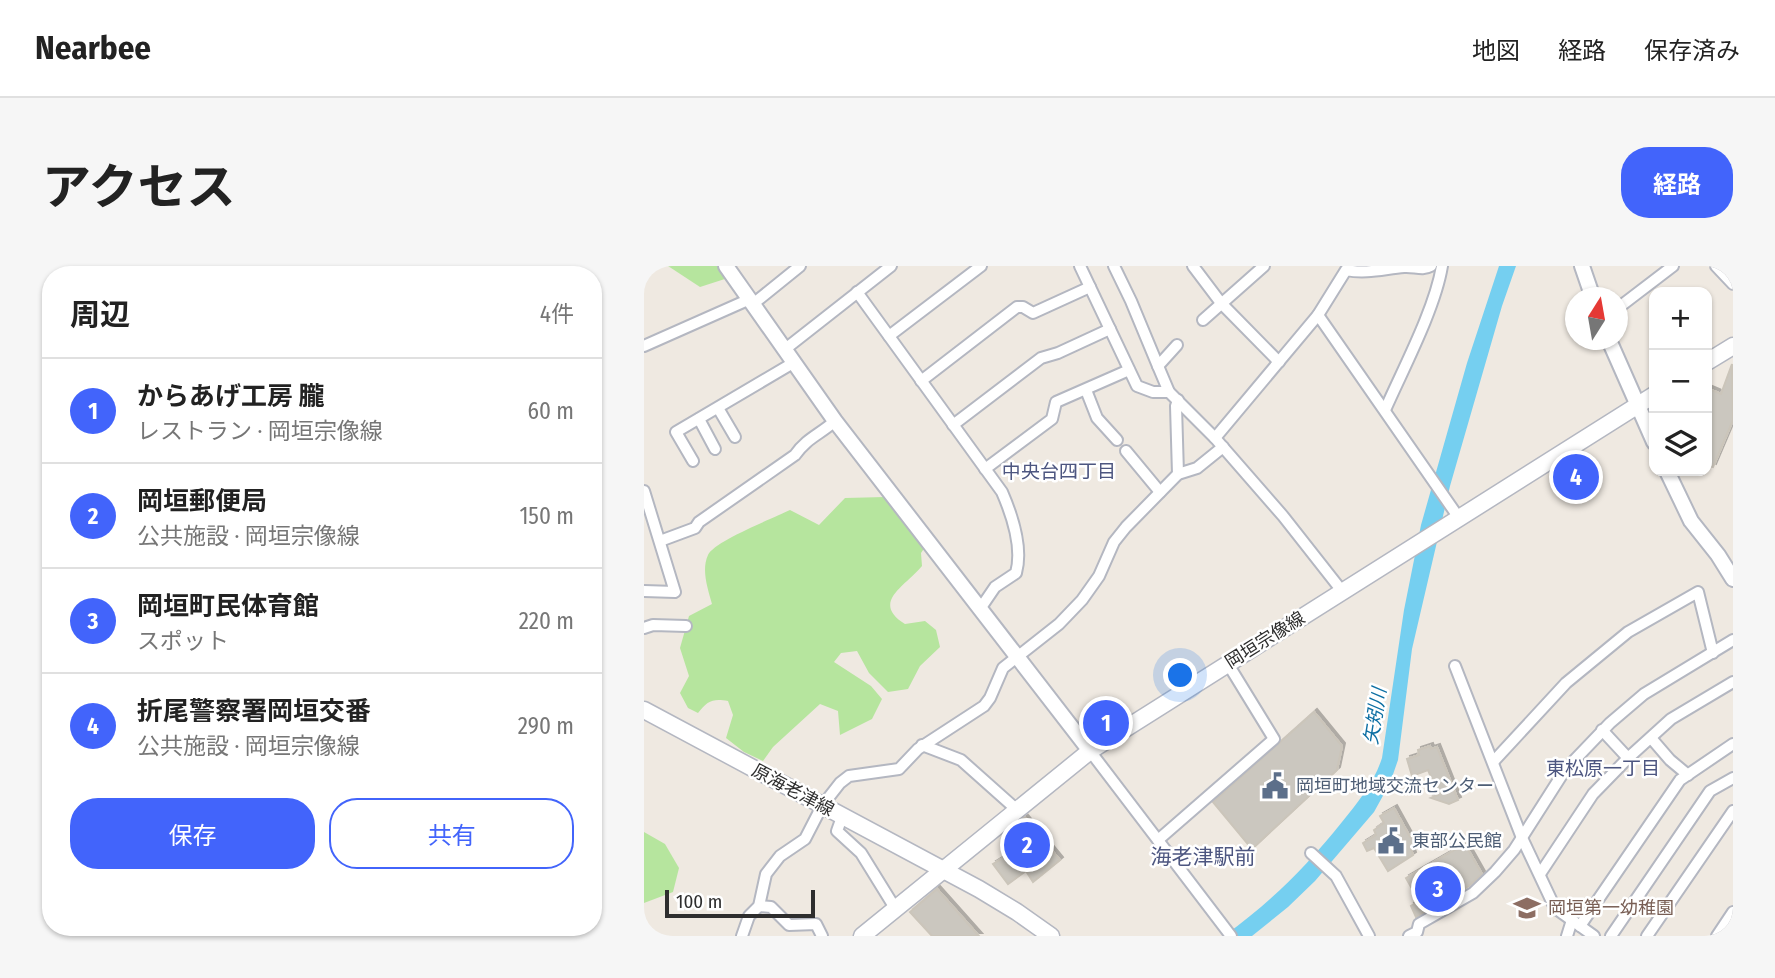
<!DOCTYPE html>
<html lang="ja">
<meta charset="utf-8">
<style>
:root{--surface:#fff;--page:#f6f6f6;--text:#222;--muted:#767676;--line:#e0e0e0;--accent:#4264fb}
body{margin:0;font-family:"Fira Sans Condensed","Noto Sans JP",sans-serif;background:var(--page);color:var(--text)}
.controls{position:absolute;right:21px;top:21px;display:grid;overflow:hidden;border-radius:14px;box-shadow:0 2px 5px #0004}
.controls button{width:63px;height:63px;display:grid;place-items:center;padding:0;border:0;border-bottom:2px solid var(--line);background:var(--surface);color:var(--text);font:35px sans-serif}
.compass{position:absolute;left:921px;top:21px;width:63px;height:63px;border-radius:50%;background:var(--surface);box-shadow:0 2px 5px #0004;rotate:11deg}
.scale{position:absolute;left:21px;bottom:18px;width:150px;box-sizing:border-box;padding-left:7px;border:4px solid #2e2e2e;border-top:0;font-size:19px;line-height:24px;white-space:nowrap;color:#2e2e2e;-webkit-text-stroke:5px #fff;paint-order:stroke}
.you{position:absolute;left:537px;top:410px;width:24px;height:24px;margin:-18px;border:5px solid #fff;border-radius:50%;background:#1a73e8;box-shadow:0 0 0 10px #1a73e833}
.badge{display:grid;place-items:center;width:46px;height:46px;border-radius:50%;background:var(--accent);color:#fff;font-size:23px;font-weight:700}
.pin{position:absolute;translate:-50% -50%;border:4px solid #fff;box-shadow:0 2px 7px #0006}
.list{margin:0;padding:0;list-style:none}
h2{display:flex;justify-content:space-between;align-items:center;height:91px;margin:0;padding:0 28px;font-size:30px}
h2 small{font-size:23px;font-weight:400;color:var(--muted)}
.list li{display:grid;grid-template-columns:46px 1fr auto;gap:21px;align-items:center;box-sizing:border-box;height:105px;padding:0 28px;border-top:2px solid var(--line)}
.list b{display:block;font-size:26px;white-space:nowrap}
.list p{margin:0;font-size:23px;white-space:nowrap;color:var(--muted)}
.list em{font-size:23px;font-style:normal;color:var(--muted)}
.actions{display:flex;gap:14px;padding:21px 28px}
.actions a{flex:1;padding:16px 0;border:2px solid var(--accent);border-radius:28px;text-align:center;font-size:24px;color:var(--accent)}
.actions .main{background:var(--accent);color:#fff}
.icon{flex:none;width:38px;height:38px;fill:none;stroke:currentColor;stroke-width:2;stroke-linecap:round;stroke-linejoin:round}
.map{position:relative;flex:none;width:1089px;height:670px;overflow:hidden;border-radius:28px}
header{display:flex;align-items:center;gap:42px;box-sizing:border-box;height:98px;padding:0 35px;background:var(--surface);border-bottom:2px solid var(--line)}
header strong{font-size:33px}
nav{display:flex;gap:38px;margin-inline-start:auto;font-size:24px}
.intro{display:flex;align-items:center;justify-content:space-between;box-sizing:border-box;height:168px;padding:0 42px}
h1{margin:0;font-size:49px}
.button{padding:18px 32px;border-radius:28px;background:var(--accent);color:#fff;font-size:24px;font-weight:700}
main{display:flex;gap:42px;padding:0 42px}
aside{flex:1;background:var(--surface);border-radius:28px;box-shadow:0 2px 5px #0004}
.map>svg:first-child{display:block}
.green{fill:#b6e59e}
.water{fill:#75cff0}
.building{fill:#cbc7bf;stroke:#cbc5ba;stroke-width:2;filter:url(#shadow)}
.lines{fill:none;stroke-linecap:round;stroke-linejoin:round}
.minor-casing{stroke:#b4b7c1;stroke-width:14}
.tertiary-casing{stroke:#b4b7c1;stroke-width:18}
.secondary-casing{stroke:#b4b7c1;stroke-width:19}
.minor{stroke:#fff;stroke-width:10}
.tertiary{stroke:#fff;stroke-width:14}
.secondary{stroke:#fff;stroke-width:16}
.labels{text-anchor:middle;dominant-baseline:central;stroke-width:5;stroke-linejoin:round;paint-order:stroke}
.street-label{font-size:18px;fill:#2e2e2e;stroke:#fff}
.service-label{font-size:18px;fill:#4e5e75;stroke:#fff;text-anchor:start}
.education-label{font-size:18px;fill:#785e54;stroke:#fff;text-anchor:start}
.neighbourhood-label{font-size:19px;fill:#4d5680;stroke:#fff}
.water-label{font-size:19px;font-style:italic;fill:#0d6fa3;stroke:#fff}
.quarter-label{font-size:21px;fill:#4d5680;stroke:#fff}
</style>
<header>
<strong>Nearbee</strong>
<nav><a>地図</a><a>経路</a><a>保存済み</a></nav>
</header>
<div class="intro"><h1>アクセス</h1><a class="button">経路</a></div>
<main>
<aside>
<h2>周辺<small>4件</small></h2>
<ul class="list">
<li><span class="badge">1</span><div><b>からあげ工房 朧</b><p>レストラン · 岡垣宗像線</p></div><em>60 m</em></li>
<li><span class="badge">2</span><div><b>岡垣郵便局</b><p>公共施設 · 岡垣宗像線</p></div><em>150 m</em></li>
<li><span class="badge">3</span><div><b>岡垣町民体育館</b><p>スポット</p></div><em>220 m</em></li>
<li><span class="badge">4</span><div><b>折尾警察署岡垣交番</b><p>公共施設 · 岡垣宗像線</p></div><em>290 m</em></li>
</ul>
<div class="actions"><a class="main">保存</a><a>共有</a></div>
</aside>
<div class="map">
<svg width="1089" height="670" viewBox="0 0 1089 670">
<defs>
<filter id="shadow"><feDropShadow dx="3" dy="-3" stdDeviation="0" flood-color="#0004"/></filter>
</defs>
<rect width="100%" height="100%" fill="#efe9e1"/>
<g class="green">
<polygon points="24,0 79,0 87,11 56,21"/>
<path d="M241,231L283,278L277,287L278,300C262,320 226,336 261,358L281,355L292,364L296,381L276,400L264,423L244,426L225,407L213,385L197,387L190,396L227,420L238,433L228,453L196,469L194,445L176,438L129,481L119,495L100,486L82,472L89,449L84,435C69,432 63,435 54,447L44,442L36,427L45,410L36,382L45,350L68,338C64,323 57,304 64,289C70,275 130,252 146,244L175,259L201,232Z"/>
<polygon points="0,566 21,578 35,602 29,626 0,637"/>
</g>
<path class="water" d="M855,0H872L858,40L806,220L768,383L754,494L746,517L730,546L671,615L644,641L608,670H580C629,634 660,603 698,556C714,536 730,517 738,492L760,344L777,259L823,97Z"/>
<g class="building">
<polygon points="1088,98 1089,154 1069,201 1063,199 1063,122 1077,128"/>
<polygon points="670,446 698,480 693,504 608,583 569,536"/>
<polygon points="786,480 787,483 793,481 814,534 805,538 787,532 794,529 784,504 768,510 763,493 775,489 774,484"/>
<polygon points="750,542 766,571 768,570 773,579 767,583 769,589 744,605 730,582 723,585 719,577 732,569 730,564 740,557 736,550"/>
<polygon points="381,552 416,594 389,616 382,605 364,618 349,598 372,584 360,568"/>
<polygon points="821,578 838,608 825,620 772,651 767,640 775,635 762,612"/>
<polygon points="293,623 335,670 288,670 266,646"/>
</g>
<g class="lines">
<g class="minor-casing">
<g id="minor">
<polyline points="436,0 493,120 509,126 525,126"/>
<polyline points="470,0 487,35 514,100"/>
<polyline points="549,0 577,37 635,96"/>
<polyline points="1072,0 1089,18"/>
<path d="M213,26L358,226C368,249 379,282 372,307L351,321L336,343"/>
<polyline points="109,38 156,0"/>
<polyline points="974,42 1029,0"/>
<path d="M674,49L702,4C722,8 739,3 760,1C770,0 778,5 787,0"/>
<polyline points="559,54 620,0"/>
<polyline points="245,70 337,0"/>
<polyline points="533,79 514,100 525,126 571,172 639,250 698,325"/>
<polyline points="0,80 106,33"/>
<polyline points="140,84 247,0"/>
<polyline points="277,115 373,41 379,41 389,47 446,21"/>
<polyline points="442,124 453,152 473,174"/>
<polyline points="534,134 532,140 534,208"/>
<polyline points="74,142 91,171"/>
<path d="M741,144C759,103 791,43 798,0"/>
<polyline points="55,153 71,183"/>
<polyline points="309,159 397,92 414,87 466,63"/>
<polyline points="571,172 674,49 815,252"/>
<polyline points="482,185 516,226"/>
<polyline points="49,195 32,166 149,97"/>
<polyline points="341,203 408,153 412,136 485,104"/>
<polyline points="0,225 31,326 0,325"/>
<path d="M16,275L51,262L55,256L151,189C163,172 175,169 191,155"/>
<polyline points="0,362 9,359 42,360"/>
<polyline points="811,400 878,572 911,642 950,670"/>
<polyline points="958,464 984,492 1027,453 1089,416"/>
<polyline points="1007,472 1026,494 1044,509"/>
<polyline points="278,479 317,494 372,543"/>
<polyline points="446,485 587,670"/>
<polyline points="849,496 922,417 984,366 1054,326 1069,387"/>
<polyline points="198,551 193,565 217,587 251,642"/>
<polyline points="514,574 630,473 584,398"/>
<polyline points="667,587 692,610 725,670"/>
<polyline points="896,608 949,528 984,492"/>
<polyline points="115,640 127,641 145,659 172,658 178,670"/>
<polyline points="936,660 1036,514 1089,478"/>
<polyline points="98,670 105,650 115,640 122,608 136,590 161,573 178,540 196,517 205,510 255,503 274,483 340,440 346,432 359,402 415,358 438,334 455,310 470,276 482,261 534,208 553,202 579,181"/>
<polyline points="765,670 773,666 775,658 829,627 851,606 870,584 921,504 966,457 1000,428 1089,374"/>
<polyline points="923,670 928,654"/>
<polyline points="967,670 1066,525 1089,512"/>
<polyline points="1003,670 1089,545"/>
<polyline points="1073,670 1089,646"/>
</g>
</g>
<g class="tertiary-casing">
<g id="tertiary">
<polyline points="82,0 191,155 446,485"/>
<polyline points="938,0 949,32"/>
<polyline points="965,74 1010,176"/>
<polyline points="1023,205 1047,255 1074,289 1089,313"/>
</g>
</g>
<g class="secondary-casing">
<g id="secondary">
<polyline points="1063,96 1089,80"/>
<polyline points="0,444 335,623 373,646 407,670"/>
<polyline points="218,670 446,485 1010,129"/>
</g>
</g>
<use href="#minor" class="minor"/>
<use href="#tertiary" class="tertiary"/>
<use href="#secondary" class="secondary"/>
</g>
<defs>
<g id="civic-bare" transform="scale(2.1)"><path d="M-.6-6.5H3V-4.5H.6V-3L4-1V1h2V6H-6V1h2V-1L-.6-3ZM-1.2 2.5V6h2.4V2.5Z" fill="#5c6f8a" stroke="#fff" stroke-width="2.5" paint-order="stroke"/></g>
<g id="school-bare" transform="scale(2.1)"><path d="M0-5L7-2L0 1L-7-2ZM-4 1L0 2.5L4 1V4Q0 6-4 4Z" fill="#8d6e63" stroke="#fff" stroke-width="2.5" paint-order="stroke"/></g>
</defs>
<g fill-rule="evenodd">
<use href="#civic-bare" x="631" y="520"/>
<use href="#civic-bare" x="747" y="575"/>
<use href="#school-bare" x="883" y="642"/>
</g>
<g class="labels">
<g class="street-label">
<text transform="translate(621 374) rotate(-32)">岡垣宗像線</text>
<text transform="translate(149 524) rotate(28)">原海老津線</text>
</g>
<g class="service-label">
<text x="652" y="520">岡垣町地域交流センター</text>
<text x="768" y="575">東部公民館</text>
</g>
<g class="education-label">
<text x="904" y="642">岡垣第一幼稚園</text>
</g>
<g class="neighbourhood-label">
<text x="415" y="205">中央台四丁目</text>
<text x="959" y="502">東松原一丁目</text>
</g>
<g class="water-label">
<text transform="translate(731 450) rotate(-81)">矢矧川</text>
</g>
<g class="quarter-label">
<text x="559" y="591">海老津駅前</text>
</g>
</g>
</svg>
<div class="controls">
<button>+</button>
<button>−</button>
<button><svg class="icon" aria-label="layers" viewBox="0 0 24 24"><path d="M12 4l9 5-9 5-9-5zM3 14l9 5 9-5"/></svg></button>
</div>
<svg class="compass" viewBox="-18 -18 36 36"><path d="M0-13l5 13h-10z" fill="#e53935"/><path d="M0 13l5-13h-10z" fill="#767676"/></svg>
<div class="scale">100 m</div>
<div class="you"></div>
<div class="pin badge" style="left:462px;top:457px">1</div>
<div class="pin badge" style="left:383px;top:579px">2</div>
<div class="pin badge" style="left:794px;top:623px">3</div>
<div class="pin badge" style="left:932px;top:211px">4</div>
</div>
</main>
